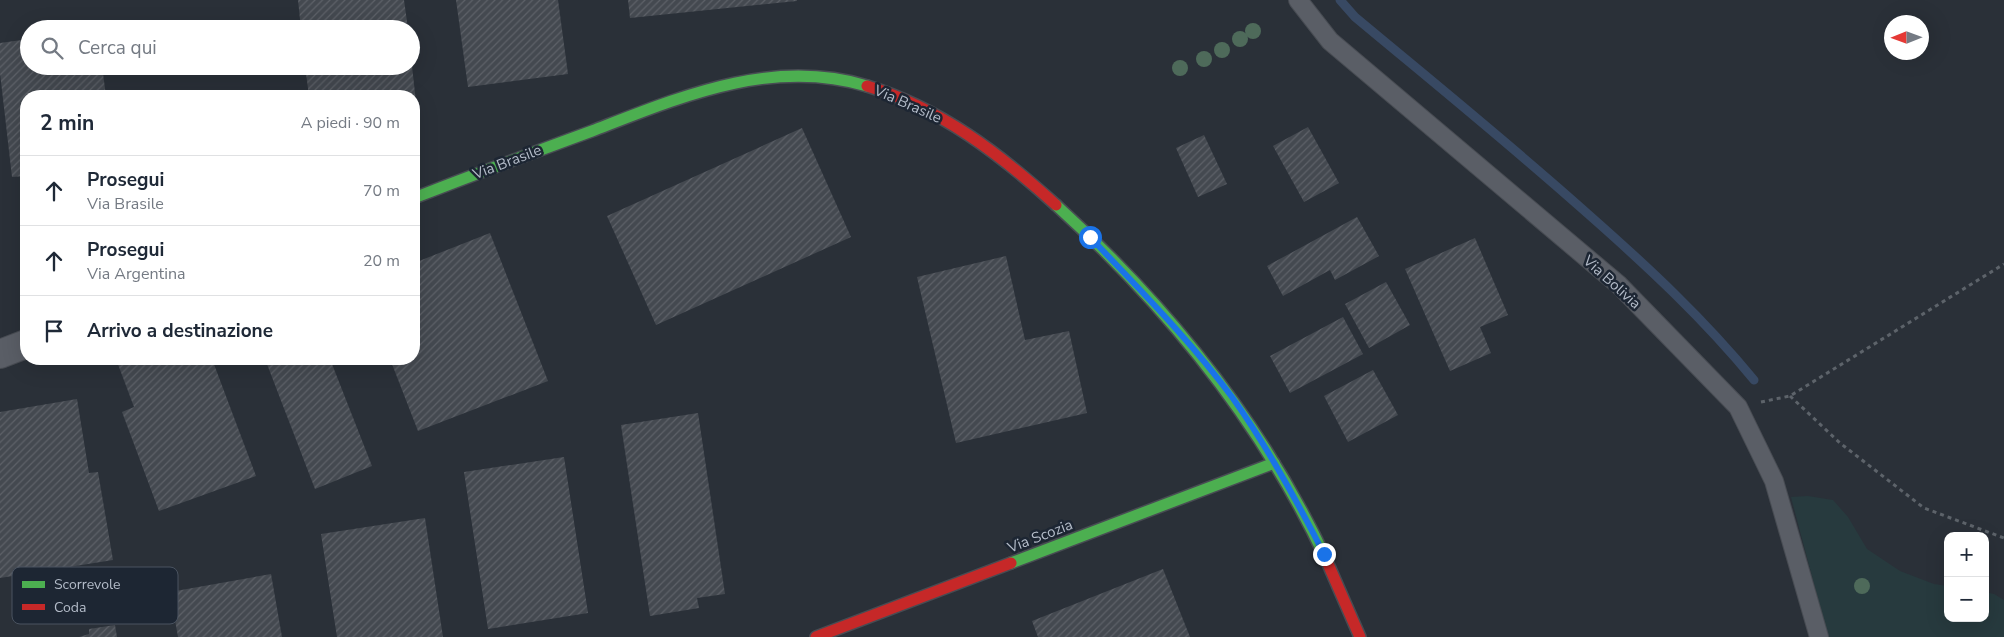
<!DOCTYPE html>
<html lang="it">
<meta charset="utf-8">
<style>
:root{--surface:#fff;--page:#f6f6f7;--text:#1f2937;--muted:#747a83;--line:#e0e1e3}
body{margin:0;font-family:"Nunito Sans",sans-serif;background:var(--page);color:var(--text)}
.controls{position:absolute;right:15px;bottom:15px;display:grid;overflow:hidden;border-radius:10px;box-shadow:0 5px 20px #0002}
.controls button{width:45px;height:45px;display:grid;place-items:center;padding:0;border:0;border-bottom:1px solid var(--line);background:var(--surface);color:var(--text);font:25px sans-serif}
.compass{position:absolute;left:1884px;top:15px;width:45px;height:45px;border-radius:50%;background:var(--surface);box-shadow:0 5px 20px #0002;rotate:269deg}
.stop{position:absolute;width:15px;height:15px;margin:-11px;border:4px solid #1a73e8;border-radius:50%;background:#fff}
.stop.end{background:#1a73e8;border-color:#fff;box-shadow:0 1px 5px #0008}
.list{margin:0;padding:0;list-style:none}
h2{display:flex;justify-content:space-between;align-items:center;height:65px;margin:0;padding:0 20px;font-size:21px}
h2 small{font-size:16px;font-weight:400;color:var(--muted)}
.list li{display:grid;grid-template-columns:32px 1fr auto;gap:15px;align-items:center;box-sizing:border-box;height:70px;padding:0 20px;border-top:1px solid var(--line)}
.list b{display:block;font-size:19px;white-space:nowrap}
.list p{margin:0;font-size:16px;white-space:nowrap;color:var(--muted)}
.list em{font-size:16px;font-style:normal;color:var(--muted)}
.icon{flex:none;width:28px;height:28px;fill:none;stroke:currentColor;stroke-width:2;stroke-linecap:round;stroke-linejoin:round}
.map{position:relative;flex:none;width:2004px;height:637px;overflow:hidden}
.search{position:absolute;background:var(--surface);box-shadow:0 5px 20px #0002;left:20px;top:20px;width:400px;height:55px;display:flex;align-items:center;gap:12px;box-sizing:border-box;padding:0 18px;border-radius:28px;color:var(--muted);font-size:19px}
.panel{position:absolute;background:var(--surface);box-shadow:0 5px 20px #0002;left:20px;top:90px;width:400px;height:275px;border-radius:20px}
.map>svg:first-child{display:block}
.grass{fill:#273a3e}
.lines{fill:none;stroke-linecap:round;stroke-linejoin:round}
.stream{stroke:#384963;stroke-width:9}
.building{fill:url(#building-hatch)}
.lane-casing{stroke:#484c53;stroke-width:20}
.street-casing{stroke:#484c53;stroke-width:30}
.fast-casing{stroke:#484c53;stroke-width:14}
.jam-casing{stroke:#484c53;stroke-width:14}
.path{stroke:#5d636a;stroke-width:3;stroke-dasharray:4 4;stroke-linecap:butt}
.lane{stroke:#5a5e66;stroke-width:18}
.street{stroke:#5a5e66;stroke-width:28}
.fast{stroke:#4caf50;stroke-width:11}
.jam{stroke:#c62828;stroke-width:11}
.tree{fill:#4e6a5a}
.route{stroke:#1a73e8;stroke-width:6}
.labels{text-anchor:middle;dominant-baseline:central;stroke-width:5;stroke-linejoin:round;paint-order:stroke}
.street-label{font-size:15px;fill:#b4bcc9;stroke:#1d2633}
.key{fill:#1d2633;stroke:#4a5360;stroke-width:1}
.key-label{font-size:14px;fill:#b4bcc9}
</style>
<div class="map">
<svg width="2004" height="637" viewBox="0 0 2004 637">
<defs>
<pattern id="building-hatch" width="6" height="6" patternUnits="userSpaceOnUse" patternTransform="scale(1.25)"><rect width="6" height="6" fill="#444950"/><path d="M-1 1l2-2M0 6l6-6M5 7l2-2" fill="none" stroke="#5d6168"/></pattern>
</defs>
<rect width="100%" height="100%" fill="#2a3038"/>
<polygon class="grass" points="1808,496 1833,500 1848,517 1867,549 1900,571 1934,584 1948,586 1948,618 1985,618 1985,592 1994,594 2004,600 2004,637 1828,637 1791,497"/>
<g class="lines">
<path class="stream" d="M1340,0L1355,17C1433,82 1512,146 1588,214C1647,266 1704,319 1754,380"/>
</g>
<g class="building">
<polygon points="298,0 404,0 408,29 301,29"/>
<polygon points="456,0 558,0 568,74 468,87"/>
<polygon points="628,0 797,0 797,1 630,18"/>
<polygon points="29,39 29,66 102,66 106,96 26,96 26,176 12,177 0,73 0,43"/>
<polygon points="305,66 412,66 418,120 414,121 414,96 309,96"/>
<polygon points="1308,127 1339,183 1304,202 1273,146"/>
<polygon points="802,128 851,237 656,325 607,216"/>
<polygon points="1204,135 1227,184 1198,197 1176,148"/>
<polygon points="1357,217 1379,256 1335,280 1330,270 1283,296 1267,266"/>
<polygon points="490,233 548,381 418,431 390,359 414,359 414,263"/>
<polygon points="1475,238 1508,315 1480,327 1491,353 1450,371 1405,269"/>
<polygon points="1006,256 1025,340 1069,331 1087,413 956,443 917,277"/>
<polygon points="1386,282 1410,325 1369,348 1345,304"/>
<polygon points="1343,317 1363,354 1290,393 1270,356"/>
<polygon points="116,359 212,359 256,476 159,511 122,412 134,407"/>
<polygon points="265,359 330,359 372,466 315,489"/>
<polygon points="1373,370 1398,415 1348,442 1324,396"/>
<polygon points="77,399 89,473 98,472 113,560 0,578 0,412"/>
<polygon points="698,413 725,594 697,598 699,608 650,616 621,425"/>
<polygon points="564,457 588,613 488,629 464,472"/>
<polygon points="425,518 443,637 337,637 321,534"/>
<polygon points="1163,569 1190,637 1038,637 1032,621"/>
<polygon points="271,574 282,637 178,637 170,592"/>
<polygon points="115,625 117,637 79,637 89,634 89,629"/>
</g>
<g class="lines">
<g class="lane-casing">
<polyline id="lane" points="1298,0 1330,41 1619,285 1738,407 1774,481 1819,637"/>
</g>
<g class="street-casing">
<polyline id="street" points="0,354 26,344"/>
</g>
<g class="fast-casing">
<g id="fast">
<path d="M414,198C473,175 532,153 592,131C680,97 772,57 867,86"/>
<path d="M1056,205C1166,305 1261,421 1325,557"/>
<polyline points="1011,563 1274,463"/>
</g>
</g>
<g class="jam-casing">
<g id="jam">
<path d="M867,86C940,108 1000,154 1056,205"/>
<polyline points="1325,557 1360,637"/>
<polyline points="816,637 1011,563"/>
</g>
</g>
<g class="path">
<polyline points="1790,396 1840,443 1924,508 2004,538"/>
<polyline points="1761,402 1790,396 2004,264"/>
</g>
<use href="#lane" class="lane"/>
<use href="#street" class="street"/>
<use href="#fast" class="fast"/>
<use href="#jam" class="jam"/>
</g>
<g class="tree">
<circle cx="1253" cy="31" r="8"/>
<circle cx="1240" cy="39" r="8"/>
<circle cx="1222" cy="50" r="8"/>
<circle cx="1204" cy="59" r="8"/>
<circle cx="1180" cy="68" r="8"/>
<circle cx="1862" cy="586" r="8"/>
</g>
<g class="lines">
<path class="route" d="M1090,237C1139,289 1190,340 1232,397C1267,446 1297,501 1324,554"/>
</g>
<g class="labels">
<g class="street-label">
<text transform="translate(908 104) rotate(24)">Via Brasile</text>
<text transform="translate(507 162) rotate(-21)">Via Brasile</text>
<text transform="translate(1612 282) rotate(42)">Via Bolivia</text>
<text transform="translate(1040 536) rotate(-21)">Via Scozia</text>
</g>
</g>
<rect x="12" y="567" width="166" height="57" rx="8" class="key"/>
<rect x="22" y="581" width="23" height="7" fill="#4caf50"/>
<rect x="22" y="604" width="23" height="6" fill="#c62828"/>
<g class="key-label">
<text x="54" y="589">Scorrevole</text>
<text x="54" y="612">Coda</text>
</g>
</svg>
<div class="controls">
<button>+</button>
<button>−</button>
</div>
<svg class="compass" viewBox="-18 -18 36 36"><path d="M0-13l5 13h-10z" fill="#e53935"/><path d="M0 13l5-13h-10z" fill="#747a83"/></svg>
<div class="stop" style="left:1090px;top:237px"></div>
<div class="stop end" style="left:1324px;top:554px"></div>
<div class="search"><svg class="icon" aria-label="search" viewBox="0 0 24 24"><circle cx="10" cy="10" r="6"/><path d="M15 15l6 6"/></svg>Cerca qui</div>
<section class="panel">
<h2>2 min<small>A piedi · 90 m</small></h2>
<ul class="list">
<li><svg class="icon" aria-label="ahead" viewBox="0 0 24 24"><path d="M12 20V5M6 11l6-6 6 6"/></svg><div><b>Prosegui</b><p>Via Brasile</p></div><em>70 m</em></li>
<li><svg class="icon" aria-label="ahead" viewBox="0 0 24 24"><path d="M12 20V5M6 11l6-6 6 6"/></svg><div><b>Prosegui</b><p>Via Argentina</p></div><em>20 m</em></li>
<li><svg class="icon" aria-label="arrive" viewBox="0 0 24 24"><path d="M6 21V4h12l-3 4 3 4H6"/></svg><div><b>Arrivo a destinazione</b></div></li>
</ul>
</section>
</div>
